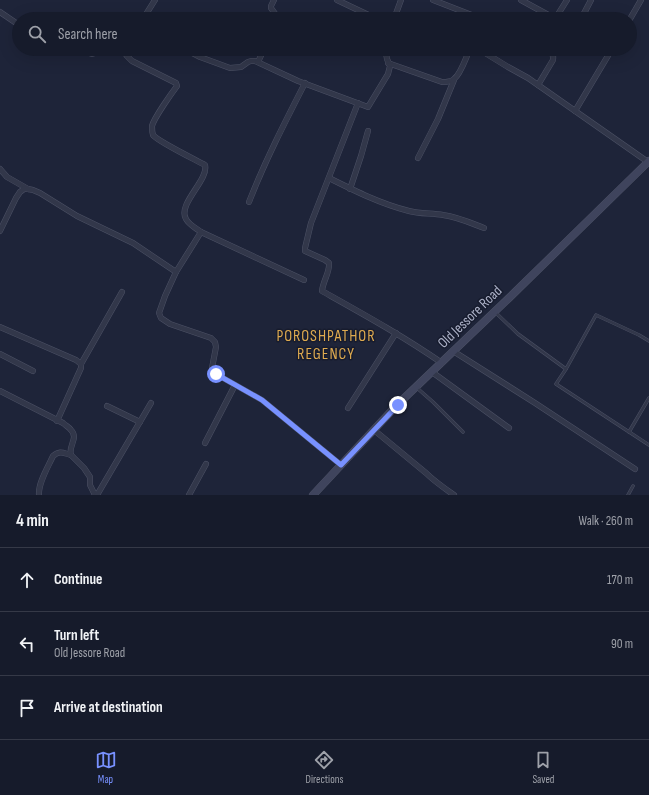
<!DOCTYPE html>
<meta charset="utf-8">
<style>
:root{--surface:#161b2b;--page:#1f2433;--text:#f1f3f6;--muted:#9ea1a9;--line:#353947;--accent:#7891ff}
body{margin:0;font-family:"Sofia Sans Condensed",sans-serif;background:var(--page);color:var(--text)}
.stop{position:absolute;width:12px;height:12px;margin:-9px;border:3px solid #7891ff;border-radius:50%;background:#fff}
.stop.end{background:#7891ff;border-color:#fff;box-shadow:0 1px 4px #0008}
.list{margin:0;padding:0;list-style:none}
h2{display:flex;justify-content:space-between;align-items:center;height:52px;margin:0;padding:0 16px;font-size:17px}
h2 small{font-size:13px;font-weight:400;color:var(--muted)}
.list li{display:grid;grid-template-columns:26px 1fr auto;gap:12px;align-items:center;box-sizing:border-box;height:64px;padding:0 16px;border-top:1px solid var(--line)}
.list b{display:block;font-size:15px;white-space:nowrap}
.list p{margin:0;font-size:13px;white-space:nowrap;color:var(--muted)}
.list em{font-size:13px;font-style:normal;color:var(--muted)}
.icon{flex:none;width:22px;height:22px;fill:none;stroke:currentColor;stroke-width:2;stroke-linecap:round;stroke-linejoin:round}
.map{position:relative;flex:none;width:649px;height:495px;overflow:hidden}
.search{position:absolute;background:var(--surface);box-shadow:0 4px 16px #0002;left:12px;right:12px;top:12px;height:44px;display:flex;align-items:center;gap:10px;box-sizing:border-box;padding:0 14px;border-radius:22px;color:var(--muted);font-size:15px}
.sheet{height:244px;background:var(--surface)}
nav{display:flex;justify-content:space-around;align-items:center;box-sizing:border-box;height:56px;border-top:1px solid var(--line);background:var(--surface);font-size:11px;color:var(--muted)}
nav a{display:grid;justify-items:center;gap:2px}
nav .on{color:var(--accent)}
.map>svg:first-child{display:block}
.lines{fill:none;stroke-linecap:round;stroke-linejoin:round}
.lane-casing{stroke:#4c5165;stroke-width:3.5}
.street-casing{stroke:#4c5165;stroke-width:6}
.secondary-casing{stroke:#4c5165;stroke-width:8}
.lane{stroke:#32374a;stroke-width:2.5}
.street{stroke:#32374a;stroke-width:5}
.secondary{stroke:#3f445d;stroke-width:7}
.route{stroke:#7891ff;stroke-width:5}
.labels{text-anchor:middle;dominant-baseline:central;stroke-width:3;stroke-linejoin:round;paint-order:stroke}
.street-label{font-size:15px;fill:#acb1c7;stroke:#171c2e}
.neighbourhood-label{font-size:16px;letter-spacing:1px;fill:#deaa50;stroke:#171c2e}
</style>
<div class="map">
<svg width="649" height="495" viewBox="0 0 649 495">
<rect width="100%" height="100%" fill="#1e2439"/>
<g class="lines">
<g class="lane-casing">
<g id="lane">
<polyline points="495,312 518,334 566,369 556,384 649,445"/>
<polyline points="566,369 596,315 639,335 649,341"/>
<polyline points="417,388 433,402 463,432"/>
<polyline points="629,432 649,398"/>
<polyline points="628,495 633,486"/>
</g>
</g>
<g class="street-casing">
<g id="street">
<polyline points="274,0 271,6 271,8 276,15 277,19"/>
<polyline points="337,0 377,19"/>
<polyline points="433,0 482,19"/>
<polyline points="521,0 552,17 554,19"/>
<polyline points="0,12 19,25"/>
<polyline points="276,15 286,19"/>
<polyline points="143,19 155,0"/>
<polyline points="394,19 401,0"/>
<polyline points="555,19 567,0"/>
<polyline points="581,19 591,0"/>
<polyline points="630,19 641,0"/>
<polyline points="77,49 92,54 98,52 101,49"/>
<polyline points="117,49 125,53"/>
<path d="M126,49L125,53L127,56L132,61L176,83L177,86C171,94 154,118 152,126C152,129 152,132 153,135C157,141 196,160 205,165C209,180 177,204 186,219C189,225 196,228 201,232L176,272"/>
<polyline points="185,49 200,57 230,68 241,67 248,62 251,61 255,61 298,81 368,107 388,74 390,66 387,59 386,53 387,49"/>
<polyline points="459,49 468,49"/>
<polyline points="474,49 482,51 508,67 528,78 648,162"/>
<polyline points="258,62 264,49"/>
<path d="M388,63L442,82C446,82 451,82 454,79C461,74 466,57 470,49"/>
<path d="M538,85L553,60C554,54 551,52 546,49"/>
<path d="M358,103L311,223L305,248V251L325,260L329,263C330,272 323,281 322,291C363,314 403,336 442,363"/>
<polyline points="575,111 612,49"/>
<polyline points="418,158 438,119 454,80"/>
<polyline points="0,169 7,177 28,189"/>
<path d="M329,178C355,191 381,204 409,211C420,214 432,213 443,215C458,217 471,223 484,228"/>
<polyline points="350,189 361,156 368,131"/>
<path d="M249,202C265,161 285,122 305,83"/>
<polyline points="0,231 16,198 20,192 24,189 28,189 33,190 40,193 77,216 133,243 176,272 165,296 159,313 161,318 170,324 211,338 215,342 216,347 212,368 216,374 262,400 341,465"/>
<polyline points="201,232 304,280"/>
<polyline points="0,327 76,360 81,364 81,368 57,421"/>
<polyline points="453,351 535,403 635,469"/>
<polyline points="0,354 33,371"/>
<polyline points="81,364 122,292"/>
<polyline points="432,372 509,428"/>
<path d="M0,391L63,423C66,426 69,427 71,430C79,438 68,446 71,455L84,468L90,477V485L95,495"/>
<polyline points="107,406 140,422"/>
<polyline points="348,408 396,333"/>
<path d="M374,430L426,473C434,481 444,488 454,495"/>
<polyline points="205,443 235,385"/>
<path d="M39,495C38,483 48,467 53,456C60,450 63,453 71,455"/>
<polyline points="97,495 151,403"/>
<polyline points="189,495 206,464"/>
</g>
</g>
<g class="secondary-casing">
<polyline id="secondary" points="313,495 397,405 510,297 649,161"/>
</g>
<use href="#lane" class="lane"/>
<use href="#street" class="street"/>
<use href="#secondary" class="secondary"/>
</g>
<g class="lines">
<polyline class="route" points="216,374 262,400 341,465 398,405"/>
</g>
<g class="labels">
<g class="street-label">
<text transform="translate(470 317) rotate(-44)">Old Jessore Road</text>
</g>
<g class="neighbourhood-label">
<text x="326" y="336">POROSHPATHOR<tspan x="326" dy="18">REGENCY</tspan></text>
</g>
</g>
</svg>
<div class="stop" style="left:216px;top:374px"></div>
<div class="stop end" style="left:398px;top:405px"></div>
<div class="search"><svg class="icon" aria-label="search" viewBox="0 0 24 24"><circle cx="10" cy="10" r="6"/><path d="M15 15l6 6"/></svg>Search here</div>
</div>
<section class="sheet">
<h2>4 min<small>Walk · 260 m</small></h2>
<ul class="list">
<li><svg class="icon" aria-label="ahead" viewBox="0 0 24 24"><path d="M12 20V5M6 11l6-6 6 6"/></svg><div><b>Continue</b></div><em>170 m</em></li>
<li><svg class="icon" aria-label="left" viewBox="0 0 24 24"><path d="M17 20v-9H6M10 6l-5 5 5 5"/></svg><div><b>Turn left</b><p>Old Jessore Road</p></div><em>90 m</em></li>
<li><svg class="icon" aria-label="arrive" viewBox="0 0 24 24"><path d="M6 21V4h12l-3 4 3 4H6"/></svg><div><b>Arrive at destination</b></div></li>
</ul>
</section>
<nav>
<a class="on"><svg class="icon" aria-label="map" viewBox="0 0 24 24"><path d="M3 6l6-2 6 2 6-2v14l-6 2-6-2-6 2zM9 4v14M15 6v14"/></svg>Map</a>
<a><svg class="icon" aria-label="directions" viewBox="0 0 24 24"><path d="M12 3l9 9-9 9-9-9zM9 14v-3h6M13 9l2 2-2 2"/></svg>Directions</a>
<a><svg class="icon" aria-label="saved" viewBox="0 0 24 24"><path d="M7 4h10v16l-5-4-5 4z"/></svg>Saved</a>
</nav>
